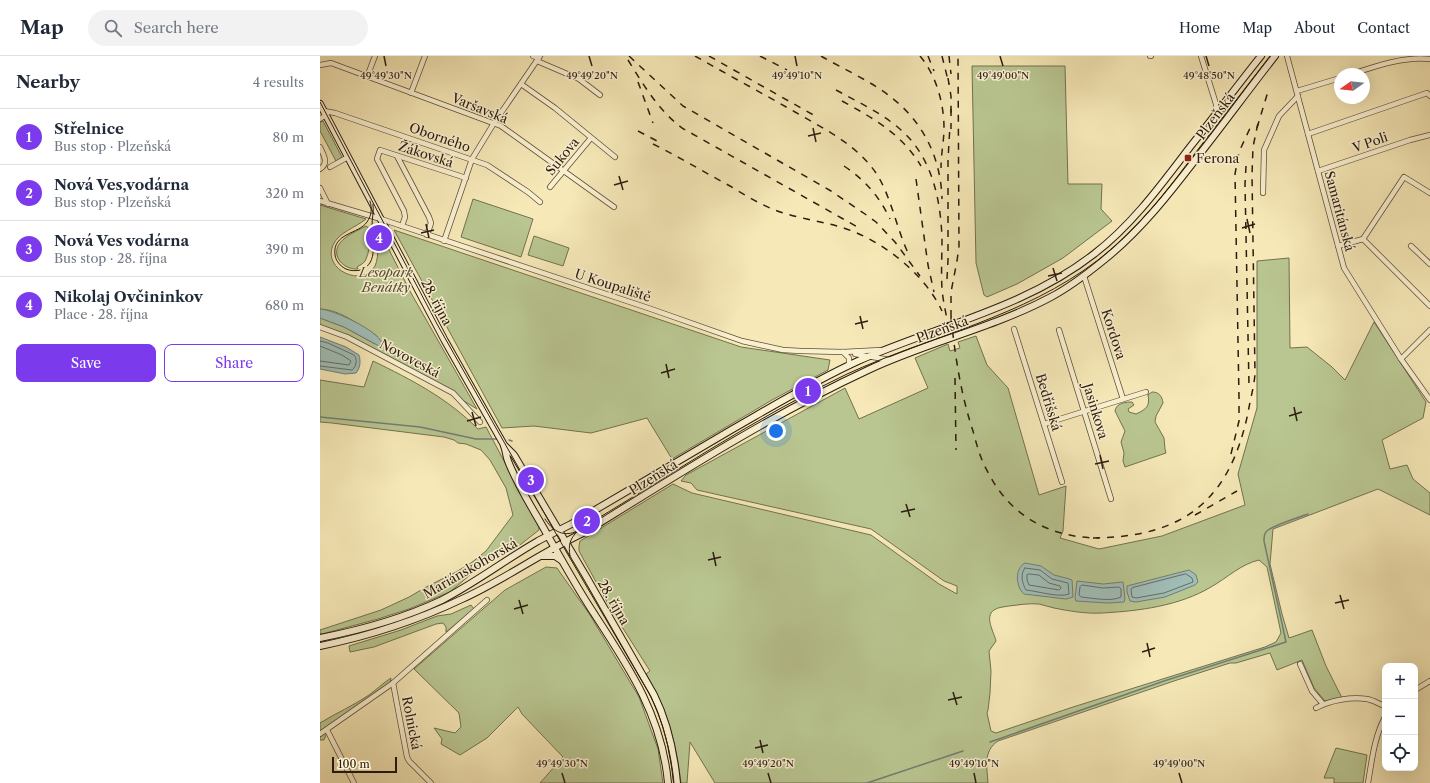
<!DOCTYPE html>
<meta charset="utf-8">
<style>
:root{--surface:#fff;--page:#f2f2f3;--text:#1f2937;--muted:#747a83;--line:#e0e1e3;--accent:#7c3aed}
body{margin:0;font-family:"Libre Caslon Text",serif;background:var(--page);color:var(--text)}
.controls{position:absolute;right:12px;bottom:12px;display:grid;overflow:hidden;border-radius:8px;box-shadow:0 4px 16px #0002}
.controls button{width:36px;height:36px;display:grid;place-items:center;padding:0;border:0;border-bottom:1px solid var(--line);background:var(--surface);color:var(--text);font:20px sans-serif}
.compass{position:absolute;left:1014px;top:12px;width:36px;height:36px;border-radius:50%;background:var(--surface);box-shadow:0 4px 16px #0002;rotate:256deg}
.scale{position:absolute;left:12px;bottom:10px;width:65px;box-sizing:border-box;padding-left:4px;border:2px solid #2c1c0e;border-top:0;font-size:11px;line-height:14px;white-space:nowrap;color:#2c1c0e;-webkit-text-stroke:3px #f9f0d0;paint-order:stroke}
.you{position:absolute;left:456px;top:375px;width:14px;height:14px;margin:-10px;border:3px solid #fff;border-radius:50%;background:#1a73e8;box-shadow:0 0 0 6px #1a73e833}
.badge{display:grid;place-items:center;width:26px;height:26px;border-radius:50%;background:var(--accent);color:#fff;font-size:13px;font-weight:700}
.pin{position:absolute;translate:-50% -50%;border:2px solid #fff;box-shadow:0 1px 4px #0006}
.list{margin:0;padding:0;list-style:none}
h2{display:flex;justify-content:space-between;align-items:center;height:52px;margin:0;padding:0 16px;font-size:17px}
h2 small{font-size:13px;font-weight:400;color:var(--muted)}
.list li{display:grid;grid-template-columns:26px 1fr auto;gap:12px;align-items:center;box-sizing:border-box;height:56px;padding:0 16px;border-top:1px solid var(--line)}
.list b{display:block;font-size:15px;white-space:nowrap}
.list p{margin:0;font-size:13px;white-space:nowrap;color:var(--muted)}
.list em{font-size:13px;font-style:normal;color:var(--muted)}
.actions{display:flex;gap:8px;padding:12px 16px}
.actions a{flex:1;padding:9px 0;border:1px solid var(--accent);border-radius:8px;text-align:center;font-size:14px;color:var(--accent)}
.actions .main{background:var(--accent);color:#fff}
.icon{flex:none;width:22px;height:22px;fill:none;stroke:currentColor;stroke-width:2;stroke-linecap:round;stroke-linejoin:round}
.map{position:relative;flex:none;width:1110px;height:727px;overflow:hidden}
header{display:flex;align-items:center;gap:24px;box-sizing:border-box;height:56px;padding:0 20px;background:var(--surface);border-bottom:1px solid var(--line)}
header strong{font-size:19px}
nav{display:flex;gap:22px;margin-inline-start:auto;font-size:14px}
.search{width:280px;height:36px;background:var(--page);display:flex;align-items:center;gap:10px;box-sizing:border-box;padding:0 14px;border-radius:22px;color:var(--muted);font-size:15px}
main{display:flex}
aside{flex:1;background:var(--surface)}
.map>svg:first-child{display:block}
.green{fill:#b9c691;stroke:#727150;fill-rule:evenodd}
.water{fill:#a0beb8;stroke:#727d74}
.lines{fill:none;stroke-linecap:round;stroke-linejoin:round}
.shore{stroke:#666d63;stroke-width:1}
.stream{stroke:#727d74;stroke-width:1.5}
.street-casing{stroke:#5e4f38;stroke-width:6}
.secondary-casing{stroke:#2c1c0e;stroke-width:8}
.street{stroke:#f9f0d0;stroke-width:4.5}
.secondary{stroke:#f9f0d0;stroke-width:6}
.tram{stroke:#2c1c0e;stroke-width:1}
.rail{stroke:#2c1c0e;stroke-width:1.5;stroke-dasharray:7 7;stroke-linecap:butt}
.ticks{fill:none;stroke:#2c1c0e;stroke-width:1.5}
.poi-dot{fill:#8f2418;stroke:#f9f0d0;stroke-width:1.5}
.labels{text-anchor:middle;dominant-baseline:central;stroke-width:3;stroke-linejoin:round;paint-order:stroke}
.street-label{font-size:13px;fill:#2c1c0e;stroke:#f9f0d0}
.poi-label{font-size:13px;fill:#2c1c0e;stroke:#f9f0d0;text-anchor:start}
.park-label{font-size:13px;font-style:italic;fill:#564f35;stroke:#f9f0d0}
.ticks-label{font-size:10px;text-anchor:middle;fill:#2c1c0e;stroke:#f9f0d0;stroke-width:3;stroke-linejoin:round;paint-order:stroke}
</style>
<header>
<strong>Map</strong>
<div class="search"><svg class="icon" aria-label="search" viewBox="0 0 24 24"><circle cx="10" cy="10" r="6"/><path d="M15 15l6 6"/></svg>Search here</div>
<nav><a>Home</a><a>Map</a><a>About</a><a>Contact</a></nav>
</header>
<main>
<aside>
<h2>Nearby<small>4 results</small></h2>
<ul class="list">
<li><span class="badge">1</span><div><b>Střelnice</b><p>Bus stop · Plzeňská</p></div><em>80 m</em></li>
<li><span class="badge">2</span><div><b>Nová Ves,vodárna</b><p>Bus stop · Plzeňská</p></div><em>320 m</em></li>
<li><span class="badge">3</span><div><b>Nová Ves vodárna</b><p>Bus stop · 28. října</p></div><em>390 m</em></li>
<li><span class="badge">4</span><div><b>Nikolaj Ovčininkov</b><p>Place · 28. října</p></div><em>680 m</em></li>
</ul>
<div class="actions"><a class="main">Save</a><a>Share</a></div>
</aside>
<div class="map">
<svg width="1110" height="727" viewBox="0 0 1110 727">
<rect width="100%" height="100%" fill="#f6e8b7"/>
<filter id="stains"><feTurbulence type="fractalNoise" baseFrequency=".005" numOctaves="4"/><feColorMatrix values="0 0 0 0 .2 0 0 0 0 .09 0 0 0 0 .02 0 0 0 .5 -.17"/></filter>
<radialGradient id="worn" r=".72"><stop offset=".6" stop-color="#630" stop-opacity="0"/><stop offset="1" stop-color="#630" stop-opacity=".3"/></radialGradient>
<g class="green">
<polygon points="652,10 745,10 748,128 782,128 781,153 792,165 743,202 697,228 667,241 664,239 656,207"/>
<polygon points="3,65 22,101 16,105 0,75 0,66"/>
<polygon points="153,143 213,163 201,201 141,181"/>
<path d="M0,149L46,163C35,172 19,176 13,189C2,214 43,232 55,210C60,199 57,182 57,170L91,237L157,353L93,314L28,282L0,271V262L24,271L55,288L57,280C39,269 21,254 0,253Z"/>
<path d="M46,170L49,172C52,178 49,199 45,205C43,208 40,209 37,211L38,213C24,214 10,200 20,187C26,179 37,175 46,170Z"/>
<polygon points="74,174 421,291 510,304 508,314 452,344 352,403 327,362 271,377 214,370 182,372"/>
<polygon points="214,180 249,192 243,210 208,199"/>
<path d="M969,202L970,292L987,291L1012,311L1025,324L1054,266L1106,346L1103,362L1062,384L1070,413L1087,409L1093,423L1110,437V459L1058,433L953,473L950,508L962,558L969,582L992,574L1006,610L1022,642L1005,645L994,632L982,604L957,614L950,597L916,607H910L857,624L678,685C663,695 667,711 668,727H395L370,686L367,727H361C359,710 356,692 351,675C346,655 336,636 326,618L330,615L292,555L259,495V490L260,485L353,428L372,437L551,479L619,528L637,538V530L624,525L551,473L377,434L371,427L361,425L366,419L525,332L539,363L608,332L595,302L628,288L630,295L640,292L638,286L656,280L667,309L688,332L719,439L746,430L743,475L740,482L779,493L842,480L925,449L918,418L937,352V205ZM939,504L947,511L961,577L956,586L945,591L753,651L676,677L671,675L667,657L668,654L670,637L671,615L669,595L676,585C674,576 664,561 674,554C678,551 684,551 689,550C698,549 709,547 719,548C724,549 729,551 734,552C749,555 767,558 782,557C819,555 859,550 891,531C907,522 921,508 939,504Z"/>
<path d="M53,305C92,324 127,342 158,373L166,371L219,471V474L196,492L163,508L130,536L89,553L58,563L2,578L0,577V574L61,554L89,541L108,530L136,516L151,507L166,495L193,459L186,432L170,404L161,394L146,388L138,387L134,384L124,381L12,367L0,366V324L44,331Z"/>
<path d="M832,336C839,336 842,340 843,347L836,360L835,366L844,382L845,393L846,397L805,411L803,405L804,397L801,386L805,375L795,355C796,347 806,346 812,346L814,349L808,353L809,356L816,358C827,353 830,350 828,339Z"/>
<polygon points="226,511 237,512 270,559 319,641 338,693 343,727 220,727 243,701 202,658 198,651 167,682 140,699 121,688 122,683 114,672 135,677 141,671 139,657 94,613 185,534"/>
<polygon points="151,549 154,553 126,576 126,571 123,567 116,568 54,591 30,596 29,590 81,574 117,560 131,558"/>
<path d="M71,622L70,628L9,672L4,684H0V667C16,657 33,650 49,639C56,634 63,627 71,622Z"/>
<polygon points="1016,692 1047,699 1043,727 1014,727 1014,722 1004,722"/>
</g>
<g class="water">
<path d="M0,253C14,254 57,274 62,287L59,290L24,271L0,262Z"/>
<path d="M0,281L26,291L39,299C41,306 40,312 36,317L25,318L0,313Z"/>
<path d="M705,507L721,510L734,519L746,522L752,524L753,541L746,543L704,538C696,531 694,513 705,507Z"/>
<polygon points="869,514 876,519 878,526 875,529 845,541 816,546 810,545 807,536 807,530"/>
<polygon points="757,525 783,528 803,526 805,543 804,546 787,547 756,545 755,542"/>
</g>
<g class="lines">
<g class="shore">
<path d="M0,285L8,287L34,299C38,303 36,311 32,314L0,310"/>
<polyline points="0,290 22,299 31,305 29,309 0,305"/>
<path d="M705,512L720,514L732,523L748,527L749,538C739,542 717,535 706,534C702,527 700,518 705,512Z"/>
<polygon points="709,518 719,519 729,527 740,530 741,532 739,534 709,529 707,524 707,519"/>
<polygon points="866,518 872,522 873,526 844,537 816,542 812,541 811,534 812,532"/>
<path d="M762,529L783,532L799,531L801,533V541C791,546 772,542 761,541L759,539L760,531Z"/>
</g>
<g class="stream">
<polyline points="0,361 100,371 156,383 179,383"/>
<polyline points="189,384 192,385"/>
<path d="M670,686L844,625L966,586L944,485C944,482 944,478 946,476C950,470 980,461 988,458"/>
<polyline points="547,727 643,695"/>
</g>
<g class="street-casing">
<g id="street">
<polyline points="213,0 219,2"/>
<polyline points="830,0 831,0"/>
<polyline points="881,0 896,48 896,57"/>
<polyline points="967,0 1024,212 1081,303 1110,344"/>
<polyline points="217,5 259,23 280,39"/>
<polyline points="0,9 11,7 181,70 294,151"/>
<path d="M1032,18C1056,10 1085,0 1110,3"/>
<polyline points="47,21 55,0"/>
<polyline points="201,28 235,52 295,101"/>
<polyline points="977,35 1020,22"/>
<polyline points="91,37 105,0"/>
<polyline points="4,55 15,57 167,109 208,136 220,146"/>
<polyline points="0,63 6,59"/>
<polyline points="988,78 1107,37 1110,40"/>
<path d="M0,91C4,100 9,107 0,113"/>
<polyline points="77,100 109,161 111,167 107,179"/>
<polyline points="10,111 28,101"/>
<polyline points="998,115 1090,84 1110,79"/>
<polyline points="230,131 271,82"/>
<polyline points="0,132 8,148"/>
<polyline points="943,137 944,94 959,60 978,40"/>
<polyline points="0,145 61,163 331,253 422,285 463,294 481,295 523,296 561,294"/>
<polyline points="82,170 85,161 84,155 57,103 60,94 146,122"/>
<polyline points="1043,183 1084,121 1110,137"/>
<polyline points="124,185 152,103 174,67 220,0"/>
<polyline points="1018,190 1043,183 1110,250"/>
<polyline points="1091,190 1110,208"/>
<polyline points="764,220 803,343"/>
<polyline points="0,271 27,281 133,337 160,366"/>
<polyline points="694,273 742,426"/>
<polyline points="739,274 791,443"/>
<polyline points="523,296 529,302 529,310"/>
<polyline points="535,298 570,304"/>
<polyline points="1081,303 1110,274"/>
<polyline points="724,368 826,336"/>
<polyline points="980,608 992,635 1003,648"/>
<polyline points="73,627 87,701 89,705 111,727"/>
<polyline points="1095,634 1110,625"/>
<path d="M996,652C1010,644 1031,641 1047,643C1053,644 1059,648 1065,650"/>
<polyline points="7,674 34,727"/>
<polyline points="0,678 73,627 167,544"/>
<path d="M1048,727C1052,704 1054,682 1065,661"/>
</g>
</g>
<g class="secondary-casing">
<g id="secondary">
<path d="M0,48L125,285L184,389L194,399L267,522L334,639C348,667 354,696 357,727"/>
<path d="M184,390C186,395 186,400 188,405C198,431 215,456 228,480C243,506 257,532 273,556C309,611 342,660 348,727"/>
<polyline points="222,500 235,500 241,504"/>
<path d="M0,582C41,574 84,562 122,544C155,527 185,504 218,485C229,479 242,473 253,467C306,436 358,405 411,374C453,350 494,325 538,305C617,270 705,252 774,198C812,169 841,129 870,91C894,61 917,30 941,0"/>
<path d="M0,590C49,580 96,565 142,543C184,524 222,496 265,476C357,419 449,360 548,314C607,286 673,272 731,241C750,231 768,217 784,204C821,174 850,137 879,99C905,66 929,33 955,0"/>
</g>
</g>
<use href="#street" class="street"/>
<use href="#secondary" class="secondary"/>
<g class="tram">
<path d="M0,46L117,268L247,497L329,637C343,665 351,696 354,727"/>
<path d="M50,145C52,152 52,159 47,166C39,178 12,177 15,199C16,205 20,210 26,213C30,215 36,215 41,214C59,207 52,184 52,170C52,162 54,155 53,148"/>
<path d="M225,463C232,474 242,481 255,476C345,423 432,363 527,318C610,280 704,261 778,204C817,174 847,135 876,96C901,64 925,32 950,0"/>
<path d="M250,500C248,489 250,482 258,475"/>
</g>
<g class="rail">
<polyline points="309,0 363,50 511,135 545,158 556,166 575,186 600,220"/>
<path d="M375,0C408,19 442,37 475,56C506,74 538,89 558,120C572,144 577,174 589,199"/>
<polyline points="389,0 497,61"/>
<polyline points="440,0 467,14"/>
<path d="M501,0C523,13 553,26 572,42C604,67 621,103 622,143"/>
<path d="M600,0C616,19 624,47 624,72C624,85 621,98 621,112"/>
<polyline points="608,0 614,15"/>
<polyline points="622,0 629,28"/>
<polyline points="629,0 631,18"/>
<path d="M308,4C323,28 338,54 362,72L541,173"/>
<polyline points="628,22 631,40 631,58"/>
<polyline points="318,26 333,67"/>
<path d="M516,34C538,46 562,57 581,74C612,101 621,144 622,184C622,200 621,217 622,233C623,245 626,257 628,269"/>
<path d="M522,45C553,62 582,78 601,110"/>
<polyline points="631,53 631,73"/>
<polyline points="937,72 949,32"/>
<polyline points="318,75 341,87"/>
<path d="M333,88C359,101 384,116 410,130C423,138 436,146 450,152C471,161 495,164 517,170C558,181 604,216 622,255"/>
<path d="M524,110C545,124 559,140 570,163"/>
<polyline points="926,110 925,128 929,330"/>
<polyline points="596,123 608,209 614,236"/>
<polyline points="627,223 628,204 628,104 630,69"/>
<path d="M631,261C635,300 641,339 653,375C657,390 661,405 669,418C691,461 732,482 779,482"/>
<polyline points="631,261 631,236 637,205 639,190 638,0"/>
<polyline points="635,322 636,394"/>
<polyline points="911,398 919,365 919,342 915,118 919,96 931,70"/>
<polyline points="875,459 917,435"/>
<path d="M773,482C863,481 909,446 928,357C930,344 934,331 935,318L932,119L933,91L938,67"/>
</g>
</g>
<path class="ticks" d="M64,0L66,10M269,0L272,10M475,0L477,10M680,0L683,10M886,0L889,10M493,72L496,86M488,80L501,77M299,120L303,134M294,129L308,125M927,163L930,177M106,168L109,182M922,172L935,168M101,177L114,174M733,212L737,225M728,220L742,217M540,260L543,273M535,268L548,265M346,308L349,322M341,317L355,313M974,351L977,365M152,356L156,370M969,360L982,356M147,365L161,361M780,399L783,413M775,408L789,405M586,448L590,461M581,456L595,453M393,496L396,510M388,504L401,501M1020,539L1024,553M199,544L203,558M1015,547L1029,544M194,553L208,549M827,587L830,601M822,596L835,592M633,636L637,649M628,644L642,641M440,684L443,697M435,692L448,689M242,717L245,727M448,717L451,727M654,717L656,727M859,717L862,727"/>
<rect class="poi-dot" x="864" y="98" width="8" height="8" rx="2"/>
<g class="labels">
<g class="street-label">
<text transform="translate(160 52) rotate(22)">Varšavská</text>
<text transform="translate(895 60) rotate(-53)">Plzeňská</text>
<text transform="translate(120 81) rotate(19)">Oborného</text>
<text transform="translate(1050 86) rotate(-19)">V Poli</text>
<text transform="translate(106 98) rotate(18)">Žákovská</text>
<text transform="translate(242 100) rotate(-51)">Sukova</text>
<text transform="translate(1020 155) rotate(75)">Samaritánská</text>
<text transform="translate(293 229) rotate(18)">U Koupaliště</text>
<text transform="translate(117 246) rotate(62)">28. října</text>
<text transform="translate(622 273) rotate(-20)">Plzeňská</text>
<text transform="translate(794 278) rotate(72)">Kordova</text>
<text transform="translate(90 302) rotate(28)">Novoveská</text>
<text transform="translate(729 346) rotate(73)">Bedřišská</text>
<text transform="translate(776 355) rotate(73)">Jasinkova</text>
<text transform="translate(333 421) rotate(-32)">Plzeňská</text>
<text transform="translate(150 512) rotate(-30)">Mariánskohorská</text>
<text transform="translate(294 546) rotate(60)">28. října</text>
<text transform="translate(92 667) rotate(79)">Rolnická</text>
</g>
<g class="poi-label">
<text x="876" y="102">Ferona</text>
</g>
<g class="park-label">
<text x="66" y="216">Lesopark<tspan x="66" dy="15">Benátky</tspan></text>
</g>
</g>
<g class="ticks-label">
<text x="66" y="23">49°49'30"N</text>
<text x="272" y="23">49°49'20"N</text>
<text x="477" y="23">49°49'10"N</text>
<text x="683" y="23">49°49'00"N</text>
<text x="889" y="23">49°48'50"N</text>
<text x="242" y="711">49°49'30"N</text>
<text x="448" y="711">49°49'20"N</text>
<text x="654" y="711">49°49'10"N</text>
<text x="859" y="711">49°49'00"N</text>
</g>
<rect width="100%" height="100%" filter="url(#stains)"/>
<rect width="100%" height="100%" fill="url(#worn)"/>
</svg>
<div class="controls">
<button>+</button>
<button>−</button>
<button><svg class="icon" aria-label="locate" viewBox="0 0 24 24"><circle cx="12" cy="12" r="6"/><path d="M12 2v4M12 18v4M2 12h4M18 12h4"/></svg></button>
</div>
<svg class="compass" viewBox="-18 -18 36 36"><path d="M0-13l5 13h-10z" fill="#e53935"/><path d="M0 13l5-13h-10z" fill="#747a83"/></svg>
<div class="scale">100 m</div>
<div class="you"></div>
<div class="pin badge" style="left:488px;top:335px">1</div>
<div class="pin badge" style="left:267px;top:465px">2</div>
<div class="pin badge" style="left:211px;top:424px">3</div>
<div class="pin badge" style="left:59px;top:182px">4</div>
</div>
</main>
